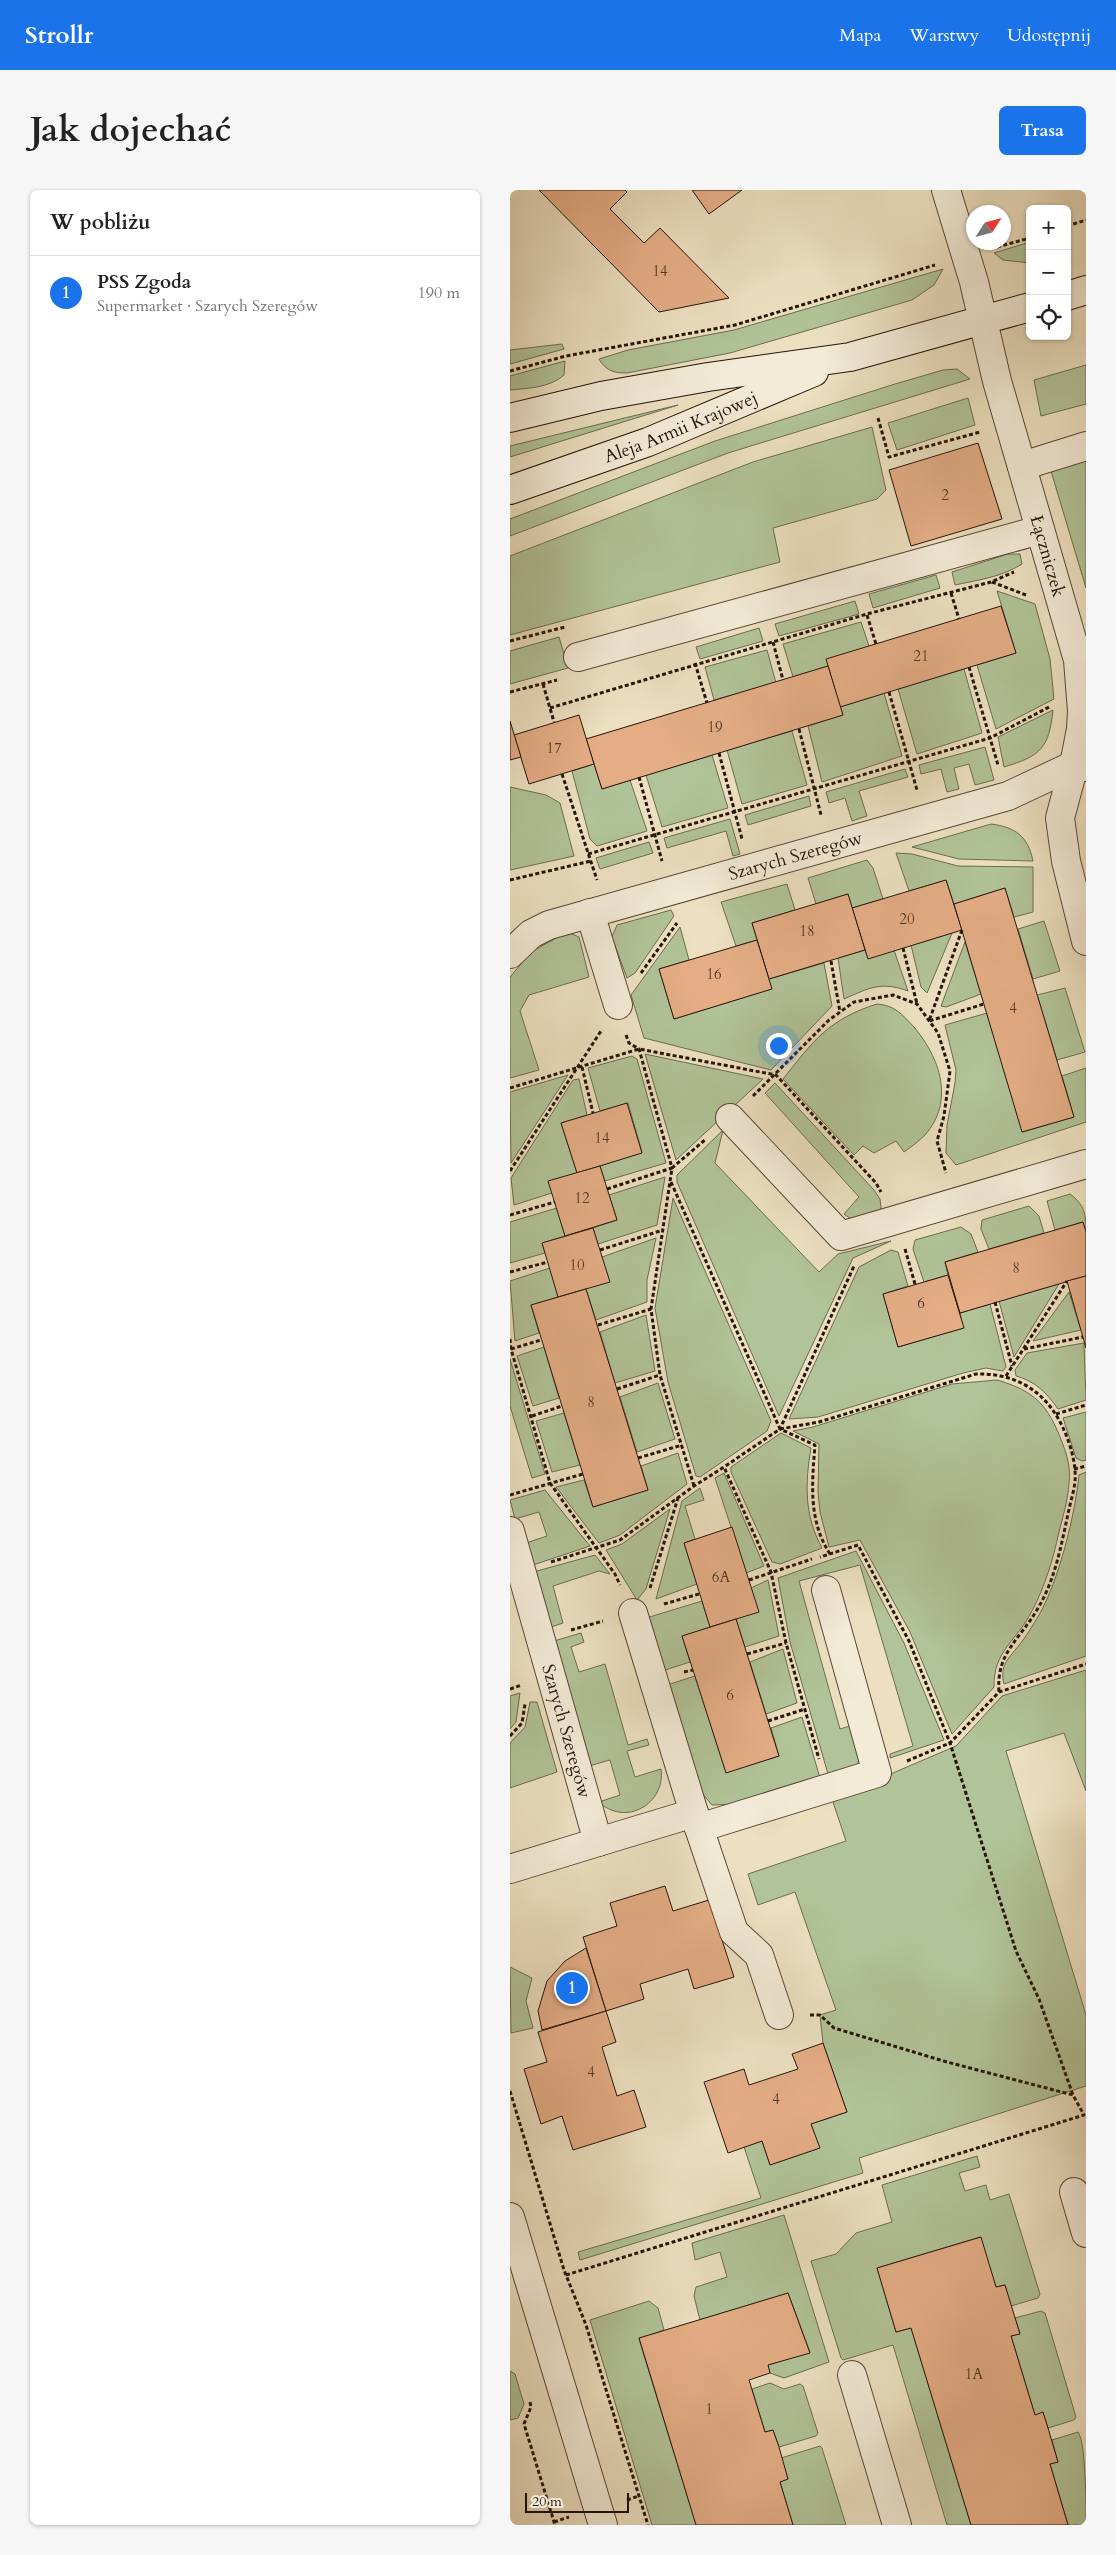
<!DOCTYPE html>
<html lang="pl">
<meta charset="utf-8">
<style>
:root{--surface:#fff;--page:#f6f6f6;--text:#222;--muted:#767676;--line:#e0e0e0;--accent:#1a73e8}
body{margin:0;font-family:Cardo,serif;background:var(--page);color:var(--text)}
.controls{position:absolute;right:15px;top:15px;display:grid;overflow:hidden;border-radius:8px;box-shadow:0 1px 4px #0004}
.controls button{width:45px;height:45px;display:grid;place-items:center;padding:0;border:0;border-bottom:1px solid var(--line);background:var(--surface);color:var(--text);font:25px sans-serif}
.compass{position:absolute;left:456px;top:15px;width:45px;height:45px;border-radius:50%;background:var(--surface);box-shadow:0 1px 4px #0004;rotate:54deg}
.scale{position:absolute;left:15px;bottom:12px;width:104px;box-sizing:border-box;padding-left:5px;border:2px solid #261408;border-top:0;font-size:14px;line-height:18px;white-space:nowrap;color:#261408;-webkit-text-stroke:4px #f3ebd7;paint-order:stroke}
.you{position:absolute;left:268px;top:855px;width:18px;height:18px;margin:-12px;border:4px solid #fff;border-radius:50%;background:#1a73e8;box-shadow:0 0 0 8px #1a73e833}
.badge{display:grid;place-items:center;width:32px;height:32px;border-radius:50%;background:var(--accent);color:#fff;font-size:16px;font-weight:700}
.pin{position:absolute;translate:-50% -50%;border:2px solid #fff;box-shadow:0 1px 5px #0006}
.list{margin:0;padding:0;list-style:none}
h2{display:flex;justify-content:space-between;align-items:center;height:65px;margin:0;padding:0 20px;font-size:21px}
h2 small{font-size:16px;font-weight:400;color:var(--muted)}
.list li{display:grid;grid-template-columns:32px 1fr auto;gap:15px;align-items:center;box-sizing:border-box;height:75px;padding:0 20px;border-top:1px solid var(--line)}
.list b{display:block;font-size:19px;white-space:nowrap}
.list p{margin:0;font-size:16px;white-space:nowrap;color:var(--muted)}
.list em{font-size:16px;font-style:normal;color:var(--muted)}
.icon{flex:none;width:28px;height:28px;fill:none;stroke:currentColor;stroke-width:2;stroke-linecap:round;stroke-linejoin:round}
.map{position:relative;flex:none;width:576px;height:2335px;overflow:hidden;border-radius:8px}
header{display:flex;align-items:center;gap:30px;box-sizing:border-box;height:70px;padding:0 25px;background:var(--accent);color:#fff}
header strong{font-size:24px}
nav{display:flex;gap:28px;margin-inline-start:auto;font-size:18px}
.intro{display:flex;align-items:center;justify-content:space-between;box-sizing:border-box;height:120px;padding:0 30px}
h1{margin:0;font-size:35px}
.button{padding:12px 22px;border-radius:8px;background:var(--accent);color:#fff;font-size:18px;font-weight:700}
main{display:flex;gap:30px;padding:0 30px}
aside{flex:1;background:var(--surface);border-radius:8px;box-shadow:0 1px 4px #0004}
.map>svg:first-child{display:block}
.green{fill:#b1c398;stroke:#6c6c50}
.building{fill:#e4ad86;stroke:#261408}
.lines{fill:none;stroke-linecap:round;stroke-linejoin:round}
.street-casing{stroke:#584736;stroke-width:30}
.secondary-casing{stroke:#261408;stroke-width:30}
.path{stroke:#261408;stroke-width:3;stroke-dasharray:4 2.5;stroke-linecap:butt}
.street{stroke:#f3ebd7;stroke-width:28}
.secondary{stroke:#f3ebd7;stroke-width:28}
.labels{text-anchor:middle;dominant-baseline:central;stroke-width:4.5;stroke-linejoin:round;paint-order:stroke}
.number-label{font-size:15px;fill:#563a28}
.street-label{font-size:18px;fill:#261408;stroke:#f3ebd7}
</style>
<header>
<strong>Strollr</strong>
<nav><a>Mapa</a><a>Warstwy</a><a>Udostępnij</a></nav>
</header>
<div class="intro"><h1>Jak dojechać</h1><a class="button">Trasa</a></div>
<main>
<aside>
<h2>W pobliżu<small></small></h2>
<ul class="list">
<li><span class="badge">1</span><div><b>PSS Zgoda</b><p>Supermarket · Szarych Szeregów</p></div><em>190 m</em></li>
</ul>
</aside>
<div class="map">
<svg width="576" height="2335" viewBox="0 0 576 2335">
<rect width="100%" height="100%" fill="#ece0c1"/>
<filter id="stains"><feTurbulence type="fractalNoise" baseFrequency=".004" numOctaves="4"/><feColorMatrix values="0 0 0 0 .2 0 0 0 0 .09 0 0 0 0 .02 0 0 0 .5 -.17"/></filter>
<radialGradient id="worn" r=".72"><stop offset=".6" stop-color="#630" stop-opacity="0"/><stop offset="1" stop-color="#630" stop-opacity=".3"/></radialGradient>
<g class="green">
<polygon points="520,52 520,73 493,70 484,63"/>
<path d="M433,79L424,95L402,110L220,163L117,183C104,183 96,181 89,169L118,160L224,140Z"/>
<polygon points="52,154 54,159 0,174 0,160"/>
<path d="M55,171L54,185C39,198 19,198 0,200V186Z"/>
<polygon points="576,175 576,214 531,226 524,190"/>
<polygon points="447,179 460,189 218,263 0,346 0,329 205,251 385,194 433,180"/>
<polygon points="458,208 465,235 387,260 378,233"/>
<polygon points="168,215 0,267 0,256"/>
<polygon points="362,237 376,300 367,309 263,338 270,372 0,445 0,366 243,272"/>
<polygon points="576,270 576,398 541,281"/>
<path d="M498,364H510L512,374C492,387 468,390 445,395L442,382Z"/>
<polygon points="426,385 430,398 363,418 359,404"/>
<polygon points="487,401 525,414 540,469 544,509 486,539 467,475 506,463"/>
<polygon points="345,411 349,424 269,446 265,434"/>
<polygon points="351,432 359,456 318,476 283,487 273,454"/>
<polygon points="249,438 253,451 190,469 186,457"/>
<polygon points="49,447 58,478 0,494 0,461"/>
<polygon points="257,460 266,493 204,510 195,477"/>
<polygon points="454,479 472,543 407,564 388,499"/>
<polygon points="374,503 392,566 312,592 298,536 333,525 330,517"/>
<path d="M543,520C539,558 531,566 494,577L488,547Z"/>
<polygon points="282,541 297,595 232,614 217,560"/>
<polygon points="475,557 484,590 465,595 459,574 444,578 449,599 437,602 431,579 411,584 409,575"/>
<polygon points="202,565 218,618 152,637 136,585"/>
<polygon points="84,574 92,599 120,590 137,641 87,656 80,649 62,581"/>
<polygon points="395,579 398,587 349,601 357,626 342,631 335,608 319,613 316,602"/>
<polygon points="0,597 36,605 50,613 64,666 0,680"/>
<polygon points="299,606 301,616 238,635 235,625"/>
<polygon points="220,629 230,664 223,666 216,641 157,658 154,648"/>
<path d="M481,634C505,637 518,646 523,671L449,669L402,657Z"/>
<polygon points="139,652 143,663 90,679 86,668"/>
<polygon points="386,663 402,664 448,676 523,677 523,722 504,727 495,698 444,714 436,690 399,701"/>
<polygon points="357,670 363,678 373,709 342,718 338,704 306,714 298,688"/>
<polygon points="277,694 285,720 242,733 247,750 226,756 211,712"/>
<polygon points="161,720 164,726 125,783 117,788 102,747 107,735"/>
<polygon points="534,731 550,781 523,789 508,739"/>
<polygon points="170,737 179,770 149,779 164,829 261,799 259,789 314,773 322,816 261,880 134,848 121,805"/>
<polygon points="442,743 417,803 411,797 401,755"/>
<polygon points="62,744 69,747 79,787 19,805 10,821 29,880 0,888 0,787 21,762 48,747"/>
<polygon points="455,752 471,804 436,817 431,816"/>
<path d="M355,760L358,768L384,760L398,801C371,791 359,798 334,809L328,768Z"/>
<polygon points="555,798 575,862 547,870 527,805"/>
<path d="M367,814C384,815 392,824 404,837C430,868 445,911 415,945C409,951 401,957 394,962L386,951L364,963L353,956L344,965L273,889C303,851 319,829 367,814Z"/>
<polygon points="477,823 513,942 564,927 552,886 576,878 576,932 446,975 436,963 437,935 445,893 446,880 435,835"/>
<polygon points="135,864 253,889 166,970"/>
<polygon points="122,866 127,869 156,973 95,991 90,976 132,962 118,913 90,921 78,878"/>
<polygon points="58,885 1,973 0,902"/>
<polygon points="69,889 77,925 51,933 67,983 39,991 42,1003 4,1015 1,988 63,890"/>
<polygon points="265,893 364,1000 370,1009 371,1018 366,1026 341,1029 334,1024 349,1007 255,903"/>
<polygon points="213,940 205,973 309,1082 328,1064 381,1051 343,1068 269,1226 167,992 167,985"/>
<polygon points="155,987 147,1035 88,1054 83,1038 107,1030 99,1005"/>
<path d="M560,1004C575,1015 576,1025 576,1042L573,1032L545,1040L537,1011Z"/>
<polygon points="163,1008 261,1231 257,1241 190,1287 186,1286 158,1192 145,1118"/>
<polygon points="519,1016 529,1026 534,1043 479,1059 471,1039 472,1030"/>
<polygon points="47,1018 55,1046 32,1053 35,1063 0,1073 0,1032"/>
<polygon points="451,1037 461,1044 468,1062 435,1072 438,1085 414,1092 403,1059 405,1050"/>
<polygon points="146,1048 137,1090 137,1112 86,1130 76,1099 92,1067"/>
<polygon points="381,1060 388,1062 398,1096 373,1104 388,1157 453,1138 450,1123 480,1114 496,1177 493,1181 476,1178 453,1183 308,1227 279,1229 349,1077"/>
<polygon points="40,1078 48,1107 21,1115 29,1143 5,1151 0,1091"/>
<polygon points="549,1094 504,1167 489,1111"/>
<polygon points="559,1102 571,1140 523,1151"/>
<polygon points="136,1125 145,1181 105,1193 90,1142"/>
<path d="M574,1153L576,1210L548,1219C537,1203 525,1191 506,1186L505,1180L517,1163Z"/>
<polygon points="34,1157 49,1208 23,1216 7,1166"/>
<polygon points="0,1169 35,1284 22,1288 0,1216"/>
<path d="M487,1190C525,1201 538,1215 552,1252C557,1265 561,1279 559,1293C558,1310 553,1326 549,1342C543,1370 535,1396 522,1421C507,1451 483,1461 484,1497L442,1544L400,1442L350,1350L319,1357L310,1322L308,1302L309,1254L283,1241L303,1237L442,1194Z"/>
<polygon points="148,1193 165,1249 127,1262 110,1207"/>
<polygon points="576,1222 576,1270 572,1271 566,1268 553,1228"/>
<polygon points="54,1223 70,1275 42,1282 26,1231"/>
<path d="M271,1243L301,1258C295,1294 294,1325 312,1358L270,1374L262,1372L221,1282V1277Z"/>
<polygon points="168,1263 177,1294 110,1345 89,1353 46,1297 74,1290 83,1317 138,1300 131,1276"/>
<path d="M576,1282V1466L494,1494C489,1475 499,1468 510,1454C517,1445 523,1435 529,1425C549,1390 565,1325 569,1285Z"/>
<polygon points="214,1283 254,1376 236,1383 205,1288"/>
<polygon points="190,1298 194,1310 175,1316 185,1349 174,1353 187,1394 146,1409 172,1311"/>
<polygon points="35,1300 80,1356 23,1375 13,1354 37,1346 29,1322 5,1329 0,1310"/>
<polygon points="160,1319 136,1399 127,1410 96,1360 112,1354"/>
<polygon points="346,1361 394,1453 434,1550 380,1568 380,1564 403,1556 350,1375 289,1391 330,1539 343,1535 351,1568 346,1576 318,1584 280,1452 268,1388"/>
<polygon points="85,1365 100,1384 89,1381 43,1396 53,1433 38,1438 23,1386 27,1381"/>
<polygon points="258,1390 269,1446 235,1457 226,1429 241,1398"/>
<polygon points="192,1411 200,1437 172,1446 180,1472 149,1482 133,1429"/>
<path d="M71,1443L74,1452L61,1457L69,1482L95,1474L118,1555L137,1549L139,1555L117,1561L125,1587L151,1579C156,1614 115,1637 89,1612L110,1605L100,1570L72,1578L44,1451Z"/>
<polygon points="273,1459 287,1513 256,1524 240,1472"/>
<polygon points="576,1480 576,1601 554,1543 496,1561 576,1825 576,1896 349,1968 353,1983 70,2070 68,2062 251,2008 234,1957 252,1951 260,1975 309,1958 301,1934 337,1922 313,1853 310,1825 326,1820 285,1702 248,1715 238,1684 336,1651 322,1609 446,1556 492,1506"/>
<polygon points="185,1486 216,1582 269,1566 261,1538 292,1527 310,1588 229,1614 202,1615 185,1595 154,1496"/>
<polygon points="10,1503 6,1532 0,1539 0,1506"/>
<polygon points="20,1512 27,1512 47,1582 0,1598 0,1553 15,1537"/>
<polygon points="0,1777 22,1788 16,1811 23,1838 1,1843"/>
<polygon points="467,1966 470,1977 449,1983 455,2001 476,1995 480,2010 499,2004 530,2104 528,2108 501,2116 495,2095 486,2097 470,2047 367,2078 386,2142 401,2138 461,2335 437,2335 383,2155 333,2170 331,2168 301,2071 326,2064 346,2043 382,2032 372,1995"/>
<polygon points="274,2025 319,2172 274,2188 260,2183 258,2175 300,2162 278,2103 190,2130 184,2106 186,2097 217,2087 210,2062 185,2070 182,2053"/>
<polygon points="139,2111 148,2118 154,2140 129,2149 186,2335 142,2335 80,2130"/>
<polygon points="531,2121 535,2123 566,2227 564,2230 538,2238 533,2223 525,2225 501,2146 510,2143 505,2128"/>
<polygon points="0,2181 5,2184 14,2214 8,2228 0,2230"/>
<polygon points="260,2193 274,2199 290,2194 293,2196 308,2243 306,2246 269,2257 263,2240 255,2242 242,2199"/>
<path d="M568,2242C576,2252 576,2317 576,2335H558L540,2274L548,2272L542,2250Z"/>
<polygon points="310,2256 312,2258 336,2335 283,2335 270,2292 278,2289 271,2268"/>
</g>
<g class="building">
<polygon points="29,0 115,0 117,2 100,19 134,53 150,38 219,108 149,122"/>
<polygon points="182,0 232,0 199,24"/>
<polygon points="468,253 492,329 401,356 379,280"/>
<polygon points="491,416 506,463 330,517 316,469"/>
<polygon points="318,476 333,525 92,599 76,549"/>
<polygon points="69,525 84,574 19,594 4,545"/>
<polygon points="0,531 11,567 0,570"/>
<polygon points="436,690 452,740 358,769 342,718"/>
<polygon points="495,698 564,927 512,942 444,714"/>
<polygon points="338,704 355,760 259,789 242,733"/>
<polygon points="247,750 262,799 164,829 149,779"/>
<polygon points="117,913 132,963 67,983 51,933"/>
<polygon points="90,976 107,1030 55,1046 38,991"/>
<polygon points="573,1032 576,1042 576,1086 450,1123 435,1072"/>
<polygon points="83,1038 100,1092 48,1107 32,1053"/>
<polygon points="438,1085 454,1138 388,1157 373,1104"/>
<polygon points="576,1086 576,1158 557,1091"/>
<polygon points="76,1099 138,1300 83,1317 21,1115"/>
<polygon points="222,1337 249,1422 200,1437 174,1353"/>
<polygon points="226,1429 269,1566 216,1583 172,1446"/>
<polygon points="155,1696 163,1721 199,1710 224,1787 184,1799 178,1779 130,1794 134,1809 96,1821 73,1747 107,1736 100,1713"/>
<polygon points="76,1758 96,1821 32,1840 28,1821 37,1791 55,1771"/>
<polygon points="96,1821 106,1852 92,1857 107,1906 124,1900 136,1937 63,1960 52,1926 31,1934 14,1879 37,1872 28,1842"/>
<polygon points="313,1853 337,1922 301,1934 310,1958 260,1975 252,1951 218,1963 194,1892 234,1879 239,1895 288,1879 282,1864"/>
<polygon points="471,2047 486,2097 495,2095 510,2144 501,2146 525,2225 533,2222 538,2238 548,2272 540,2274 558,2335 461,2335 401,2138 386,2142 367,2078"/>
<polygon points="278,2103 300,2163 258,2175 260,2183 239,2190 255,2242 263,2240 269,2257 278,2289 270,2292 283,2335 186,2335 129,2148"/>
</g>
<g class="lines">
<g class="street-casing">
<g id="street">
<path id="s1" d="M436,0L464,92L487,191L568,470L572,521L571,539L564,575L550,628L556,671L576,751"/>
<polyline points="512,276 576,256"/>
<polyline points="68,467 530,340"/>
<polyline points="80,723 108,815"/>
<path id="s2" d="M0,764L21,744L39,735L498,606L564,575L576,577"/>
<polyline points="220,928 331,1046 576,974"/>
<path id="s3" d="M0,1341L88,1652L0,1679"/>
<polyline points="123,1423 184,1623"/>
<polyline points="189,1638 224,1742 249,1765 269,1825"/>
<polyline points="88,1652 184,1623 189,1638 367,1583 316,1400"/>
<polyline points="564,2002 576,2043"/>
<polyline points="0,2027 93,2335"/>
<polyline points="342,2185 387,2335"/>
</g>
</g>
<g class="secondary-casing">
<g id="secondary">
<polyline points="557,106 576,100"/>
<polyline points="0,228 91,206 198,187 340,167 520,117"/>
<path id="s4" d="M0,300L138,252L304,182"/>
</g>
</g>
<g class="path">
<polyline points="557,36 576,30"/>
<polyline points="487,57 520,48"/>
<polyline points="0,181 56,166 225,135 425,75"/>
<polyline points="368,228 379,267 470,242"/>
<polyline points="482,392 516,405"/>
<polyline points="441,403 449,429"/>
<polyline points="357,425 366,454"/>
<polyline points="0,451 55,437"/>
<polyline points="263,452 273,490"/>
<polyline points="185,473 197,513"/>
<polyline points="459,477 488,575"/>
<polyline points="33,494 44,532"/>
<polyline points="0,502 47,490"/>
<polyline points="379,502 407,600"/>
<polyline points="40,518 357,424 481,392 504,382"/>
<polyline points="289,539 311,625"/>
<polyline points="209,563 232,649"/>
<polyline points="52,584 87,690"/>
<polyline points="129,587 152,671"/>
<polyline points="78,664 480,548 541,516"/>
<polyline points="0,690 81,671"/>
<polyline points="452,740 419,831 474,814"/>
<polyline points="393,758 407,814"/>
<polyline points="321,771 330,822"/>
<polyline points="131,783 167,733"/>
<polyline points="72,877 83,923"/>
<polyline points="0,898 129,859 266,885 366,993 371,1002"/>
<polyline points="243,906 319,830 344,812 383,805 407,814 428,843 440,881 434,926 427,951 436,983"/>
<polyline points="0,981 91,841"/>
<polyline points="161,992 270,1239 214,1277"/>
<polyline points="97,999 162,978 129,859 119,853 116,845"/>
<polyline points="0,1025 45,1012"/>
<polyline points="395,1059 405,1094"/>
<polyline points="90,1060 153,1040"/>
<polyline points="0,1082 38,1072"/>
<polyline points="485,1112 502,1176"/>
<polyline points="88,1135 141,1119"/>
<polyline points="0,1149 1,1159 40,1293 105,1384 110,1395"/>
<polyline points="1,1159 31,1150"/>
<polyline points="514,1159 573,1147"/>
<polyline points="496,1186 557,1091"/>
<polyline points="107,1199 150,1185"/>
<polyline points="546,1224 576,1215"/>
<polyline points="22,1226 52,1216"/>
<path d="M270,1239L309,1232L466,1184C498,1183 526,1195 544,1222C556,1239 567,1270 565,1291C564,1302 560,1313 558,1324C551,1356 545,1390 528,1418C510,1450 486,1462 489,1502"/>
<polyline points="128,1268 172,1255"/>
<polyline points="564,1279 576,1276"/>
<polyline points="184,1296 150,1185 141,1119 162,978 196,949"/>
<polyline points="0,1305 73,1284"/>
<path d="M320,1364C298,1330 302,1293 305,1255L270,1239L344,1076"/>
<polyline points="41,1372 110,1350 184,1296 214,1277 261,1382 276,1453 309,1569"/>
<polyline points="239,1390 302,1369"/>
<polyline points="140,1398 168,1308"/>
<polyline points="154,1414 189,1404"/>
<polyline points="61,1440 93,1431"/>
<polyline points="237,1464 276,1453"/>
<polyline points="174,1482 183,1480"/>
<polyline points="0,1499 12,1495"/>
<polyline points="258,1531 295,1519"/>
<polyline points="0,1546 12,1533 15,1514"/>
<polyline points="397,1571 440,1553 489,1502 576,1474"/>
<polyline points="300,1825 310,1825 324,1838 437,1872 563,1905"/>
<polyline points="0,1901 54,2080 76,2135 138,2335"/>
<polyline points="56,2085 574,1925 563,1905 529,1809 506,1761 440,1553 399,1451 348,1355 310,1367"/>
<polyline points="20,2212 21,2217 14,2234 45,2335"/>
<polyline points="117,2310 129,2306"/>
<polyline points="44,2332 59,2327"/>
</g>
<use href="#street" class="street"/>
<use href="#secondary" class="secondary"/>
</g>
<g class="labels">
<g class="number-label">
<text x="150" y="81">14</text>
<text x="435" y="305">2</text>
<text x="411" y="466">21</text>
<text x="205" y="537">19</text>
<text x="44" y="558">17</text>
<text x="397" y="729">20</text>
<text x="297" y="741">18</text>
<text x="204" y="784">16</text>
<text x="503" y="818">4</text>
<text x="92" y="948">14</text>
<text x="72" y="1008">12</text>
<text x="67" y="1075">10</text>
<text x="506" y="1078">8</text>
<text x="411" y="1113">6</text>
<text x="81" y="1212">8</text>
<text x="211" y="1387">6A</text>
<text x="220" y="1505">6</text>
<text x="81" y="1882">4</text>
<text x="266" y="1909">4</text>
<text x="464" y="2184">1A</text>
<text x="199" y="2219">1</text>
</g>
<g class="street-label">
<text stroke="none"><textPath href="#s4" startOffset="182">Aleja Armii Krajowej</textPath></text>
<text stroke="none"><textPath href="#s1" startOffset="380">Łączniczek</textPath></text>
<text stroke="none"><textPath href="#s2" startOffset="305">Szarych Szeregów</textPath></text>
<text stroke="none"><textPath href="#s3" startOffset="208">Szarych Szeregów</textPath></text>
</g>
</g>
<rect width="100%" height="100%" filter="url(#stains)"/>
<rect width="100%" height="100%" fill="url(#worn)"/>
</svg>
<div class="controls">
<button>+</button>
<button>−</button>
<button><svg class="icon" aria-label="locate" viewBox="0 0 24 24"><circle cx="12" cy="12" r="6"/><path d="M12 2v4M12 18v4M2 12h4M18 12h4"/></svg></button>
</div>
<svg class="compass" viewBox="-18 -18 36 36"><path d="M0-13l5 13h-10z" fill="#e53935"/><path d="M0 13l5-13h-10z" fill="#767676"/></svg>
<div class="scale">20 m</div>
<div class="you"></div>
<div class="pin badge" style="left:62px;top:1798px">1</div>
</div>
</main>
